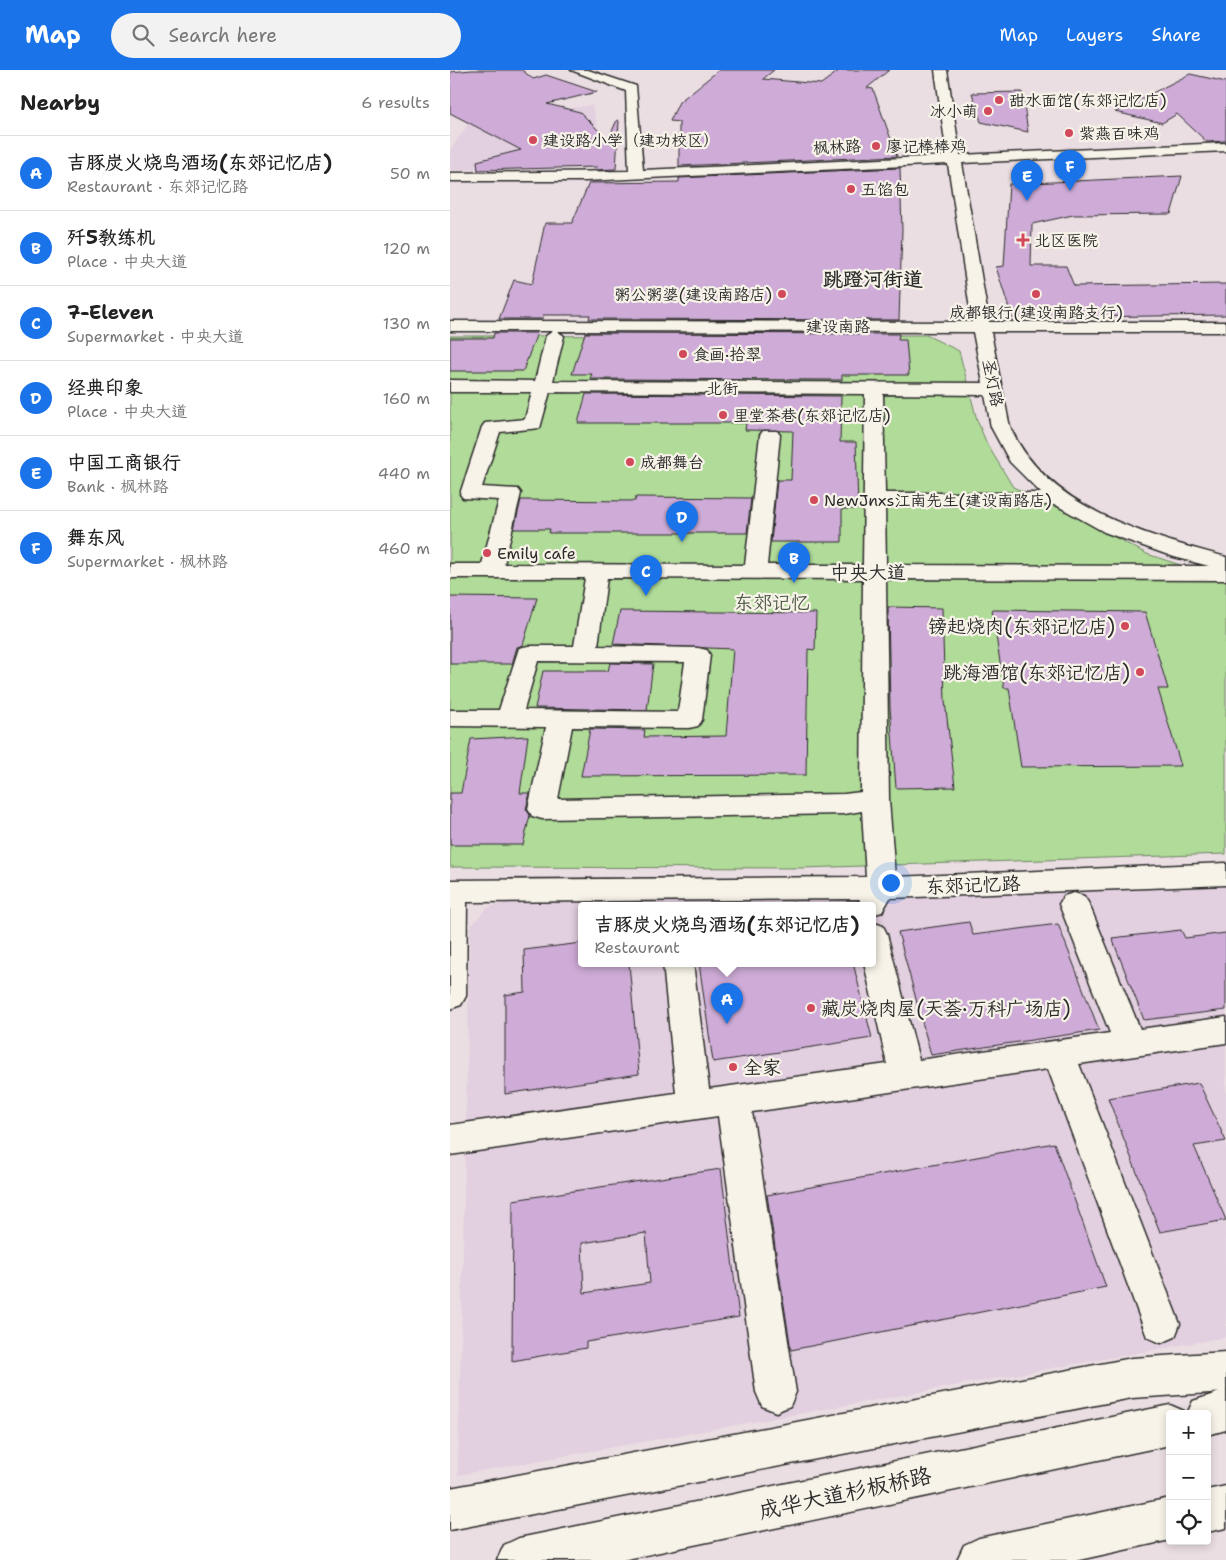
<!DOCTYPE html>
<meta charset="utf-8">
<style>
:root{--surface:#fff;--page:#f2f2f2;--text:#222;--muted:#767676;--line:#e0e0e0;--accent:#1a73e8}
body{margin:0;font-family:"Shantell Sans","LXGW WenKai TC",sans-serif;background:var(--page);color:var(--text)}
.controls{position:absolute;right:15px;bottom:15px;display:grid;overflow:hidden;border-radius:5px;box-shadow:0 2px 8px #0003}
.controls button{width:45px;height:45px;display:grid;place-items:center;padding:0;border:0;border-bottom:1px solid var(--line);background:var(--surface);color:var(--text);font:25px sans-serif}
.you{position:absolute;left:440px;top:812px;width:18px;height:18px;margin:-12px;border:4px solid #fff;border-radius:50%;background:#1a73e8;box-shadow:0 0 0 8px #1a73e833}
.badge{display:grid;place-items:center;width:32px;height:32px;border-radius:50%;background:var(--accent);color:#fff;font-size:16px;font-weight:700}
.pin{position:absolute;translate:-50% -41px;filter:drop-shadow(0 1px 2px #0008)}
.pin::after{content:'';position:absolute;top:26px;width:18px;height:15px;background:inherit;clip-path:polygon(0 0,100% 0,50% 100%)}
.popup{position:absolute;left:128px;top:832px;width:298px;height:65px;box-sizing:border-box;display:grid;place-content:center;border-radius:5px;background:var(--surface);filter:drop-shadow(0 1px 4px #0005);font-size:16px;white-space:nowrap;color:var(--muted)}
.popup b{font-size:19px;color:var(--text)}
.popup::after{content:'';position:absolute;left:50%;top:100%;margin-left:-10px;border:10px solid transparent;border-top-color:var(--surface)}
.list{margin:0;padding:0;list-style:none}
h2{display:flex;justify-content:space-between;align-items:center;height:65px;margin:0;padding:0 20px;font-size:21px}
h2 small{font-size:16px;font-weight:400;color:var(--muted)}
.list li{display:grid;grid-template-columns:32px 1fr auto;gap:15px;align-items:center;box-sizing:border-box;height:75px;padding:0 20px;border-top:1px solid var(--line)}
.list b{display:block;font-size:19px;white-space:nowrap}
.list p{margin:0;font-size:16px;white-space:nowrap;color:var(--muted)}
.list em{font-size:16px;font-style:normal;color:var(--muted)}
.icon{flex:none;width:28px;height:28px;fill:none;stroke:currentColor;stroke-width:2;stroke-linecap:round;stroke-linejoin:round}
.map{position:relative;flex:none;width:776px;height:1490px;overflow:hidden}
header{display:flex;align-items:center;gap:30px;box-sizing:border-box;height:70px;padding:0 25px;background:var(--accent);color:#fff}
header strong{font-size:24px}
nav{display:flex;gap:28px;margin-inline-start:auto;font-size:18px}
.search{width:350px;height:45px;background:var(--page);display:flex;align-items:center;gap:12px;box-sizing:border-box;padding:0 18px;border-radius:28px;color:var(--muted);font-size:19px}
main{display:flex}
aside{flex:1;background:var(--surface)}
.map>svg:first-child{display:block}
.built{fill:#e2cfdf;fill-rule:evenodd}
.green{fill:#b0db99;stroke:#6e8362}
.building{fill:#ceacd7;stroke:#2b2b2b;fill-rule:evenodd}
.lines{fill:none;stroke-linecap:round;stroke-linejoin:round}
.minor-casing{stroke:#2b2b2b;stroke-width:3}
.major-casing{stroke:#2b2b2b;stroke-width:3}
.minor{fill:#f7f3e8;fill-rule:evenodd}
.major{fill:#f7f3e8;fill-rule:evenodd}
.poi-dot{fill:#d1495b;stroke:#f7f3e8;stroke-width:2}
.labels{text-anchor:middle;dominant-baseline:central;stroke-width:4.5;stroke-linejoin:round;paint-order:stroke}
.far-poi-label{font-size:16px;fill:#2b2b2b;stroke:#f7f3e8;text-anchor:start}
.far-street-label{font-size:16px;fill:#2b2b2b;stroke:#f7f3e8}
.street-label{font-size:19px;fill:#2b2b2b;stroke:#f7f3e8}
.park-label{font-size:19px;fill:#4c5746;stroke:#f7f3e8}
.poi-label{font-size:19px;fill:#2b2b2b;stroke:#f7f3e8;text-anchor:end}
.far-district-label{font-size:20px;font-weight:bold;fill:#2b2b2b;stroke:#f7f3e8}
.near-street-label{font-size:22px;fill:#2b2b2b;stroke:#f7f3e8}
</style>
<header>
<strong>Map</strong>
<div class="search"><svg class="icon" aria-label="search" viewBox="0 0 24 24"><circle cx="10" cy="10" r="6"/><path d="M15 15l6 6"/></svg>Search here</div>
<nav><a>Map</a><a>Layers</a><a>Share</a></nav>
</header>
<main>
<aside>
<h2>Nearby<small>6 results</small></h2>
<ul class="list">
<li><span class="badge">A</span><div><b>吉豚炭火烧鸟酒场(东郊记忆店)</b><p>Restaurant · 东郊记忆路</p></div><em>50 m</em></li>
<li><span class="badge">B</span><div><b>歼5教练机</b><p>Place · 中央大道</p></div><em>120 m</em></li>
<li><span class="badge">C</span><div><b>7-Eleven</b><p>Supermarket · 中央大道</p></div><em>130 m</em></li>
<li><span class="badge">D</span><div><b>经典印象</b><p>Place · 中央大道</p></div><em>160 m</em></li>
<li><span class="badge">E</span><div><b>中国工商银行</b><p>Bank · 枫林路</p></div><em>440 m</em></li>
<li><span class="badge">F</span><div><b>舞东风</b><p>Supermarket · 枫林路</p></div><em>460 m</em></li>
</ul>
</aside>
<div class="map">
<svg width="776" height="1490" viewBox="0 0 776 1490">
<rect width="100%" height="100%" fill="#ebdee3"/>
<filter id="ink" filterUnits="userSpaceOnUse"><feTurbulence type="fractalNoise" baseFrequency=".02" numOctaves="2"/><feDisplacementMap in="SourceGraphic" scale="10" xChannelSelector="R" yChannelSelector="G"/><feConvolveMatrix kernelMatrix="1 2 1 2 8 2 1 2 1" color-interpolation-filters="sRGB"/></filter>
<g filter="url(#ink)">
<g class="built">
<polygon points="142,35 148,60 167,79 167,96 0,100 0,80 19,53"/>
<path d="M776,811V1267L8,1405L20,857L37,838L60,831ZM132,835H422V893H132Z"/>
</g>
<polygon class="green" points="476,265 509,281 527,350 537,374 563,417 609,438 697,484 776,510 776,784 352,798 0,797 0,266"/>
<g class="building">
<polygon points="22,0 72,0 83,9 96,5 147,22 97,34 130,42 158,70 167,50 169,51 166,99 145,100 147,97 28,100 27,91 71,80 0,43 0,2"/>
<polygon points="269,0 324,0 313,9 371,14 390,0 439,0 417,18 423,19 447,86 229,96 229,52 220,51 229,32"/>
<polygon points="740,4 776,12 776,71 757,72 727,44 712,53 665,42"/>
<polygon points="572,22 578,62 531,52 522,23"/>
<polygon points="450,98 452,160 449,250 139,249 140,245 93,245 92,249 49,249 64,210 82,214 95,153 122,153 139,113 229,112 229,108"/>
<polygon points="732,106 721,144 623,145 582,154 581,196 616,196 624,216 776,214 776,245 562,248 546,197 554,196 559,114"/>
<polygon points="44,263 87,263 73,301 0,301 0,268 43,268"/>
<polygon points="135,263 449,264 448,270 456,270 459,305 392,305 392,310 140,309 142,304 122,304"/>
<polygon points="136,324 391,326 390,372 406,372 408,439 392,439 392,472 321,472 327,410 341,410 343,361 295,360 296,353 128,353"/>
<polygon points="186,427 301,428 297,463 99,463 100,459 64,459 71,430 185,431"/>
<polygon points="0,527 87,528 73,575 67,577 62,594 0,594"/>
<polygon points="438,537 492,538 495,631 505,717 446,718 440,637"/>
<polygon points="542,540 695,542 718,619 708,619 731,696 571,697 559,618 554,618"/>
<polygon points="170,541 366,543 365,580 358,579 356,705 131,706 140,659 195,660 194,667 276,666 283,579 163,574"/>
<polygon points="160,593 203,594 197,640 85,638 93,601 158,601"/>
<polygon points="78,666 70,723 80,723 76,739 80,745 73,775 0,775 0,723 11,723 21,669"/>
<polygon points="519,852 523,865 608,854 649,960 481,985 448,862"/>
<polygon points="731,860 735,868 776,863 776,940 694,950 662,868"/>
<polygon points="132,873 132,893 179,893 189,1004 55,1024 55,925 75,922 74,880"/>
<polygon points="249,893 403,893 422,968 263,992"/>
<polygon points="749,1013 776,1071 744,1076 776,1150 710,1162 658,1028"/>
<polygon points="604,1073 656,1217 341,1280 317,1125"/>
<path d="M271,1099L289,1247L136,1272V1278L62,1291L63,1130ZM196,1163L200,1213L134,1223L132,1173Z"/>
</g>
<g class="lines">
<g class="minor-casing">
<g id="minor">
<path d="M121,0H138L186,16L193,100L497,86L485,0H497L510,85L776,73V81L512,93L539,252H776V262H541C545,285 550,309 555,333C557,341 558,351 561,359C598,439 698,466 776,487V510L436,509L439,730L445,807L776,793V815L440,828L432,842L422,845V835H408L410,829L17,832L16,926L11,935L0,939V810L416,807L412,741L394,744L92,749L82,746L78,739L96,657L0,656V640H49L69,578L78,576H124L135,508H0V494H32L49,430L13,428L10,424L32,357L35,353L75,349L82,322H0V310L85,311L96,266L103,261H0V251L522,252L498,94L135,111H0V103L179,101L176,21ZM107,261L523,262L533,313L103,311L114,266ZM100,322L415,324L413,495H317L330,365L327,361H313L310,365L295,495L54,494L71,423L68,419L32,417L50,362L90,358ZM433,324L535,325L541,357L560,392L591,423H435ZM435,435H606L654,462L724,487L759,496L436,495ZM157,508L413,509L411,722L394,724L108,729L122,657L239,658L248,656L252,650L260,585L257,580L248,578L148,576ZM88,591L235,592L228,642L74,640Z"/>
<polygon points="624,823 634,826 639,834 690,959 776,947 776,973 629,994 730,1254 725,1267 711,1273 697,1267 598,999 302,1042 346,1322 340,1336 326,1342 312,1336 306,1322 268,1046 0,1085 0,1055 226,1023 213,893 243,893 259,1019 437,994 414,893 422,893 422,852 433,856 437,864 469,990 660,963 609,834 614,826"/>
<polygon points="776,1282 776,1322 682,1328 0,1460 0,1418 682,1288"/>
</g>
</g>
<g class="major-casing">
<g id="major">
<polygon points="776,1320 776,1360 757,1365 757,1344 737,1344 743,1331"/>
<polygon points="720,1335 734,1341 736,1344 720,1344 720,1375 172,1490 47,1490 54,1475 69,1468"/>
<polygon points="776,1416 776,1458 757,1462 757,1420"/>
<polygon points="720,1428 720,1470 629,1490 507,1490 514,1475 529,1468"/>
</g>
</g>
<use href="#minor" class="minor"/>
<use href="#major" class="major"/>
</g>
</g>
<g class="poi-dot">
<circle cx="549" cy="30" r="5"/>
<circle cx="538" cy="41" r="5"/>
<circle cx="619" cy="63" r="5"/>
<circle cx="83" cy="70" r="5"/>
<circle cx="426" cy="76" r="5"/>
<circle cx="401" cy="119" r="5"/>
<path d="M570.5 162.5h5v5h5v5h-5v5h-5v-5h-5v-5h5z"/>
<circle cx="332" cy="224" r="5"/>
<circle cx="586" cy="224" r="5"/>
<circle cx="233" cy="284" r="5"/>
<circle cx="273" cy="345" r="5"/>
<circle cx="180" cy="392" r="5"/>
<circle cx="364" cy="430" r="5"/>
<circle cx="37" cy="483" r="5"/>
<circle cx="675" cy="556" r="5"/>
<circle cx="690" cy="602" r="5"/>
<circle cx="361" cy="938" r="5"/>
<circle cx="283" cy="997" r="5"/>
</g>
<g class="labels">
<g class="far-poi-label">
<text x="559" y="30">甜水面馆(东郊记忆店)</text>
<text x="528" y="41" text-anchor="end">冰小萌</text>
<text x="629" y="63">紫燕百味鸡</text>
<text x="93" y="70">建设路小学（建功校区）</text>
<text x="436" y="76">廖记棒棒鸡</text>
<text x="411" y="119">五馅包</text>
<text x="584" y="170">北区医院</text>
<text x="322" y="224" text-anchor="end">粥公粥婆(建设南路店)</text>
<text x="586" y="242" text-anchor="middle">成都银行(建设南路支行)</text>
<text x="243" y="284">食画·拾翠</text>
<text x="283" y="345">里堂茶巷(东郊记忆店)</text>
<text x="190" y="392">成都舞台</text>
<text x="374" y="430">NewJnxs江南先生(建设南路店)</text>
<text x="47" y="483">Emily cafe</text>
</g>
<g class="far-street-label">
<text transform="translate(387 77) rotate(-3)">枫林路</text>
<text x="388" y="256">建设南路</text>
<text transform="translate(543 313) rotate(79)">圣灯路</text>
<text x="272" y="318">北街</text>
</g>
<g class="street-label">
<text x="418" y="502">中央大道</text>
<text transform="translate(523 815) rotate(-2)">东郊记忆路</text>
</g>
<g class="park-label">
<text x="322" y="532">东郊记忆</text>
</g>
<g class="poi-label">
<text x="665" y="556">镑起烧肉(东郊记忆店)</text>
<text x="680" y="602">跳海酒馆(东郊记忆店)</text>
<text x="371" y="938" text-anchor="start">藏炭烧肉屋(天荟·万科广场店)</text>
<text x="293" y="997" text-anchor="start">全家</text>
</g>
<g class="far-district-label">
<text x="423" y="209">跳蹬河街道</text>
</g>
<g class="near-street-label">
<text transform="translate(395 1423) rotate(-12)">成华大道杉板桥路</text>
</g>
</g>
</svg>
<div class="controls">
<button>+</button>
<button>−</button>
<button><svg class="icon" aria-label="locate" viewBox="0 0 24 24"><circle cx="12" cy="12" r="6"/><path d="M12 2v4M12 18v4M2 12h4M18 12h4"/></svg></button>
</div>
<div class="you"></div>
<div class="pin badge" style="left:277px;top:954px">A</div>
<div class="popup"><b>吉豚炭火烧鸟酒场(东郊记忆店)</b>Restaurant</div>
<div class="pin badge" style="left:344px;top:513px">B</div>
<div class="pin badge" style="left:196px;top:526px">C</div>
<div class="pin badge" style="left:232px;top:472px">D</div>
<div class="pin badge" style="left:577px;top:131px">E</div>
<div class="pin badge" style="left:620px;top:121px">F</div>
</div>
</main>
